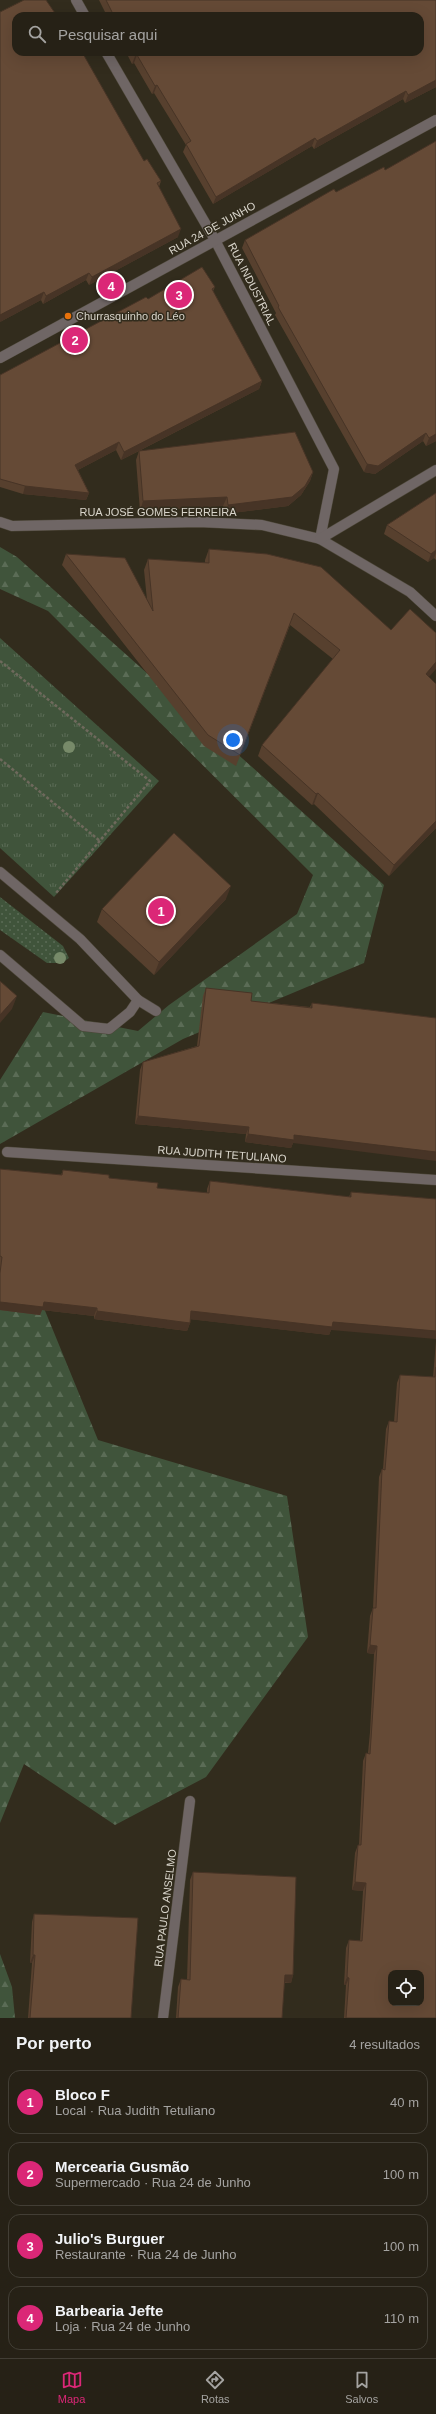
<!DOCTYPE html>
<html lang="pt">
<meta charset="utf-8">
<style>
:root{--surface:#262116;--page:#2e291f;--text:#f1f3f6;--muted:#a4a3a1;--line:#423e35;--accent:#db2777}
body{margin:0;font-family:Helvetica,sans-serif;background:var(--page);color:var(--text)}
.controls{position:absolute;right:12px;bottom:12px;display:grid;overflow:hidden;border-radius:8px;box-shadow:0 4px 16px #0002}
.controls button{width:36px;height:36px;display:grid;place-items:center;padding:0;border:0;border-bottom:1px solid var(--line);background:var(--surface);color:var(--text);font:20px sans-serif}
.you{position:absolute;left:233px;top:740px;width:14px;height:14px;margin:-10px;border:3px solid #fff;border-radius:50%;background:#1a73e8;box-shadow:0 0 0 6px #1a73e833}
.badge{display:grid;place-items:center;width:26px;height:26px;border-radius:50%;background:var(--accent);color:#fff;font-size:13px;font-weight:700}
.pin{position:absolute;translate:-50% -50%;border:2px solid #fff;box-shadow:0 1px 4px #0006}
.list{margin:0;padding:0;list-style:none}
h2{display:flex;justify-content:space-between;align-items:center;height:52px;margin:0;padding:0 16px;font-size:17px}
h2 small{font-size:13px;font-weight:400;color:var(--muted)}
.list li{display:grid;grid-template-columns:26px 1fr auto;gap:12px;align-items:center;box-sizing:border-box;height:64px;margin:0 8px 8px;padding:0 8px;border:1px solid var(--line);border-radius:12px}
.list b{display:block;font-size:15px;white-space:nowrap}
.list p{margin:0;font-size:13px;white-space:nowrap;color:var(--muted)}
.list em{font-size:13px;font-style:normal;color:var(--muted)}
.icon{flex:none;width:22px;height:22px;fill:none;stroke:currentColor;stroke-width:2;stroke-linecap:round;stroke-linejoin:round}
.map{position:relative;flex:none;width:436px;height:2018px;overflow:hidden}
.search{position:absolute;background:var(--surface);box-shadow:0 4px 16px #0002;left:12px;right:12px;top:12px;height:44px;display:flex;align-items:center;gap:10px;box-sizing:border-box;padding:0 14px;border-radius:12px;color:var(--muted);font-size:15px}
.sheet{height:340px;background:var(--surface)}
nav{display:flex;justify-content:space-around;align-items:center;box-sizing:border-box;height:56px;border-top:1px solid var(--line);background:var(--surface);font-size:11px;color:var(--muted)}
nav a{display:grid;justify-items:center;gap:2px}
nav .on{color:var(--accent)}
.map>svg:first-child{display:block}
.grass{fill:url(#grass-dots)}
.forest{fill:url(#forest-firs)}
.park{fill:url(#park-tufts)}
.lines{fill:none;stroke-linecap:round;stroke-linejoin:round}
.minor-casing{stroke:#4d4739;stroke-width:11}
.path{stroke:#6e695c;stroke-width:2.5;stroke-dasharray:3 2;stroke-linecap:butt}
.minor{stroke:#6f6665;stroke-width:10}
.tree{fill:#778a69}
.wall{fill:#57402e}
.shaded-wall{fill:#473426}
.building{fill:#654a36;stroke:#473426;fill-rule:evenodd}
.food-dot{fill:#e8710a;stroke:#322c1d;stroke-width:1.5}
.labels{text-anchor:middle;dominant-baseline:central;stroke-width:3;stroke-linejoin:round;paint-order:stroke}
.street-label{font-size:11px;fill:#d9d5cb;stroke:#322c1d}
.poi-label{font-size:11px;fill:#d9d5cb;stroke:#322c1d;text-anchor:start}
</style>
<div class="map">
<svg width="436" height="2018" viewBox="0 0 436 2018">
<defs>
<pattern id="grass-dots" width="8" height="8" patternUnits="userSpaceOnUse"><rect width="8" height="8" fill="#40543b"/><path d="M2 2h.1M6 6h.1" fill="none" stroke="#5b6c56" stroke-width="1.8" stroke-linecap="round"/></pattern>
<pattern id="forest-firs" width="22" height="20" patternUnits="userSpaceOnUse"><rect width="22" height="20" fill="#40543b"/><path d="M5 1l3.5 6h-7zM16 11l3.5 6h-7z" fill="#5b6c56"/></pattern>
<pattern id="park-tufts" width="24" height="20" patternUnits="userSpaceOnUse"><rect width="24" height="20" fill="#40543b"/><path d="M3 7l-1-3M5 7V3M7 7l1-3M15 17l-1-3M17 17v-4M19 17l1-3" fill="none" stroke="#5b6c56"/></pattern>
</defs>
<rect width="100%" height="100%" fill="#322c1d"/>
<polygon class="grass" points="0,897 63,946 69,958 62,963 47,963 0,930"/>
<g class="forest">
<polygon points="0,547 17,557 384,885 364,963 183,1039 0,1144 0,1080 43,1012 138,1031 169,1005 297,914 313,875 48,611 0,589"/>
<polygon points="0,1283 39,1296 98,1440 287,1496 308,1637 206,1777 115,1825 24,1764 0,1823"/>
<polygon points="0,1954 12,1987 15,2018 0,2018"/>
</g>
<polygon class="park" points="0,638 159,781 54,897 0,848"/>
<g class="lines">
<g class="minor-casing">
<g id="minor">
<polyline points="76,0 85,16"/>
<polyline points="106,52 215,240 334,469 320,539"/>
<polyline points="0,358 436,120"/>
<polyline points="0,522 12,526 199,522 262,525 320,539 410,592 436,616"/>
<polyline points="320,539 436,470"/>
<polyline points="0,872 80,939 138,1000 156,1011"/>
<polyline points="0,955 83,1026 109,1029 130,1012 138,1000"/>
<polyline points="7,1152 436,1180"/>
<polyline points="163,2018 190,1801"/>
</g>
</g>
<g class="path">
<polyline points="0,661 150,781 56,893"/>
<polyline points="0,759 100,841"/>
</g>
<use href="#minor" class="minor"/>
</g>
<g class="tree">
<circle cx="69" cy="747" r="6"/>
<circle cx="60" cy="958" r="6"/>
</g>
<g class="wall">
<polygon points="99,0 436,0 436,87 405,103 403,99 314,149 312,146 213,204 183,152 186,145 154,93 152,94 134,63 132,64 126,52 420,52 420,16 107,16"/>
<polygon points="144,161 161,181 159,187 178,237 89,285 86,280 43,304 41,300 0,322"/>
<polygon points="245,240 436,441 426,446 423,441 375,474 364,472 275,315 276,313 242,248"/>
<polygon points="215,287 213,291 262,381 259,389 139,451 313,472 310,481 301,495 288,506 224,514 223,506 140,511 136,460 139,451 121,460 116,450 78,470 89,493 86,500 23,494 0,487 0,375 148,299"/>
<polygon points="436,493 436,560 434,558 428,562 384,534 387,525"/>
<polygon points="209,549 429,677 436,828 389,876 314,804 312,805 258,756 262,745 333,659 290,625 236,766 204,746 62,565 66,554 147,600 144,570 148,559 205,563 205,560"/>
<polygon points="226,899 154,975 97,922 102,909"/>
<polygon points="206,988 251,1001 310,1007 312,1003 293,1143 291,1148 245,1142 246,1134 135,1124 140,1070 143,1062 197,1046 203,996"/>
<polygon points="0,1169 61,1175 63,1170 109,1178 157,1188 207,1193 207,1189 210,1181 349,1197 351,1192 331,1330 329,1335 190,1319 190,1323 187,1331 94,1319 94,1316 42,1310 40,1315 0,1310"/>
<polygon points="436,1341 436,2018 344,2018 346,1985 344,1985 346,1948 349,1940 360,1941 363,1891 352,1890 355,1853 358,1845 359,1845 363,1761 366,1753 368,1753 370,1732 374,1654 367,1653 370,1616 373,1608 379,1477 382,1469 383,1469 386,1429 389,1421 394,1422 397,1383 400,1375 433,1377"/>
<polygon points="193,1872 293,1975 291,1983 284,1983 282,2018 176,2018 178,1987 181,1979 187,1980 190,1880"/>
<polygon points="34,1914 131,2018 28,2018 32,1963 30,1963 32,1922"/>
</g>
<g class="shaded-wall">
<polygon points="137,55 134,63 132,64 135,56"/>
<polygon points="436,80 436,87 405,103 408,95"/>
<polygon points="157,85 154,93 152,94 155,86"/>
<polygon points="406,91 403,99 314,149 317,141"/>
<polygon points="315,138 312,146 213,204 216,197"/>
<polygon points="181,229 178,237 89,285 92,277"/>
<polygon points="89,273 86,280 43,304 46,296"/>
<polygon points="44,292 41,300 0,322 0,315"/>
<polygon points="262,381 259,389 121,460 124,452"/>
<polygon points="426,433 423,441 375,474 364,472 367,464"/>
<polygon points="436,434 436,441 426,446 429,438"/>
<polygon points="119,442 116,450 72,473 75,465"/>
<polygon points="313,472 310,481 301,495 288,506 224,514 228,505"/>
<polygon points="25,486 89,493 86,500 23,494"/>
<polygon points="227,497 223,506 140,511 143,501"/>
<polygon points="436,550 436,553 434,558 428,562 431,554"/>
<polygon points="436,662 436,669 422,685 426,674"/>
<polygon points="318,793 314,804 312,805 316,794"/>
<polygon points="436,821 436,828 389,876 394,865"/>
<polygon points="231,886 226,899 154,975 159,962"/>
<polygon points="17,996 12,1009 0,1023 0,1015"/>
<polygon points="138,1116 249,1127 246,1134 135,1124"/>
<polygon points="248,1134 294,1135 436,1152 436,1161 293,1143 291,1148 245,1142"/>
<polygon points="0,1302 44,1302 97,1308 94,1316 42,1310 40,1315 0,1310"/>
<polygon points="97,1311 190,1323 187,1331 94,1319"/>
<polygon points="191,1311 333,1322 436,1331 436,1339 331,1330 329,1335 188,1319"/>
<polygon points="370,1645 377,1646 374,1654 367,1653"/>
<polygon points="355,1882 366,1883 363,1891 352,1890"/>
<polygon points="33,1955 35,1955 32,1963 30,1963"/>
<polygon points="285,1975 293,1975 291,1983 282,1982"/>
<polygon points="347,1977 349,1978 346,1985 344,1985"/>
</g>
<g class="building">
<polygon points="24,0 46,0 57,16 16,16 16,52 82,52 144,161 147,159 161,181 157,183 181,229 92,277 89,273 46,296 44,292 0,315 0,12"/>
<polygon points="106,0 436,0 436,80 408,95 406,91 317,141 315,138 216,197 186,144 191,141 157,85 155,86 137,55 135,56 133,52 420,52 420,16 114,16"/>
<polygon points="436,141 436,434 429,438 426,433 378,466 367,464 278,307 279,306 245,240 334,189 336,192 384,167 385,170"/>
<polygon points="202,267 215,287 212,289 262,381 124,452 119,442 75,465 89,493 25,486 0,479 0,375 146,297 148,299"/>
<polygon points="295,432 313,472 305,486 292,497 228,505 227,497 143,501 139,451"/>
<polygon points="436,493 436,550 431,554 387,525"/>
<polygon points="209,549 267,554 321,567 391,630 410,609 436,633 436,662 426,674 436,684 436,821 394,865 318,793 316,794 262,745 340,650 294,613 240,755 208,735 66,554 125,558 153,611 148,559 209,563"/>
<polygon points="174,833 231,886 159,962 102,909"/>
<polygon points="0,981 17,996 0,1015"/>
<polygon points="206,988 252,993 251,1001 312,1008 312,1003 436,1018 436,1152 294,1135 294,1140 248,1134 249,1127 138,1116 143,1062 199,1046"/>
<polygon points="0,1169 62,1175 63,1170 109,1175 109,1178 158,1183 157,1188 209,1193 210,1181 351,1197 351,1192 436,1199 436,1331 333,1322 332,1327 191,1311 190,1323 97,1311 97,1308 44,1302 43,1307 0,1302 0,1273 2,1257 0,1256"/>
<path d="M436,1367V2018H346L349,1978L347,1977L349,1940L362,1941L366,1883L355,1882L358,1845H361L366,1753L370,1754L372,1724L377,1646L370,1645L373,1608H376L382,1469L385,1470L389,1421L397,1422L400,1375L435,1377ZM391,1973H421V2003H391Z"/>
<polygon points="193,1872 296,1877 293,1975 285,1975 282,2018 178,2018 181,1979 190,1980"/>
<polygon points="34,1914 138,1918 131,2018 30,2018 35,1955 33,1955"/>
</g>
<circle class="food-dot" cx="68" cy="316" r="4"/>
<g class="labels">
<g class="street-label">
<text transform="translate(212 228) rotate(-29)">RUA 24 DE JUNHO</text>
<text transform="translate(252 284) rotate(63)">RUA INDUSTRIAL</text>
<text x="158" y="512">RUA JOSÉ GOMES FERREIRA</text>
<text transform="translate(222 1154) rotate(4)">RUA JUDITH TETULIANO</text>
<text transform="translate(165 1908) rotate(-83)">RUA PAULO ANSELMO</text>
</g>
<g class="poi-label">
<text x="76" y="316">Churrasquinho do Léo</text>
</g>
</g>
</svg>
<div class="controls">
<button><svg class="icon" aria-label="locate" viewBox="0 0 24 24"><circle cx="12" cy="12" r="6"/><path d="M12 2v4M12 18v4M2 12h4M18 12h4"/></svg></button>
</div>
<div class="you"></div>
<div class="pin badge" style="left:161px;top:911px">1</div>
<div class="pin badge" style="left:75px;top:340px">2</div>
<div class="pin badge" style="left:179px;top:295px">3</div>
<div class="pin badge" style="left:111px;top:286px">4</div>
<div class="search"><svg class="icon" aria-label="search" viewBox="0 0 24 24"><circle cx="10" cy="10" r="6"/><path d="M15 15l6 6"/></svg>Pesquisar aqui</div>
</div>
<section class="sheet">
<h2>Por perto<small>4 resultados</small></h2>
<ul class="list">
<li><span class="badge">1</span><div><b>Bloco F</b><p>Local · Rua Judith Tetuliano</p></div><em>40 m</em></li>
<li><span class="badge">2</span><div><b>Mercearia Gusmão</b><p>Supermercado · Rua 24 de Junho</p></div><em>100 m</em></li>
<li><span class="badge">3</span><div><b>Julio's Burguer</b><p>Restaurante · Rua 24 de Junho</p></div><em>100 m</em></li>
<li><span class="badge">4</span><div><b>Barbearia Jefte</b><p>Loja · Rua 24 de Junho</p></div><em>110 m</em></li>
</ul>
</section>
<nav>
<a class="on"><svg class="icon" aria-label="map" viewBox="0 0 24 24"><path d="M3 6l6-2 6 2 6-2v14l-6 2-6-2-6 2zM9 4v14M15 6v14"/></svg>Mapa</a>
<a><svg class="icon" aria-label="directions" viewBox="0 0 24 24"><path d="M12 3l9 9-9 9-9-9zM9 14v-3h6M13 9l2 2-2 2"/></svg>Rotas</a>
<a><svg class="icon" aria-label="saved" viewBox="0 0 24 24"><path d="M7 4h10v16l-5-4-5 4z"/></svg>Salvos</a>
</nav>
